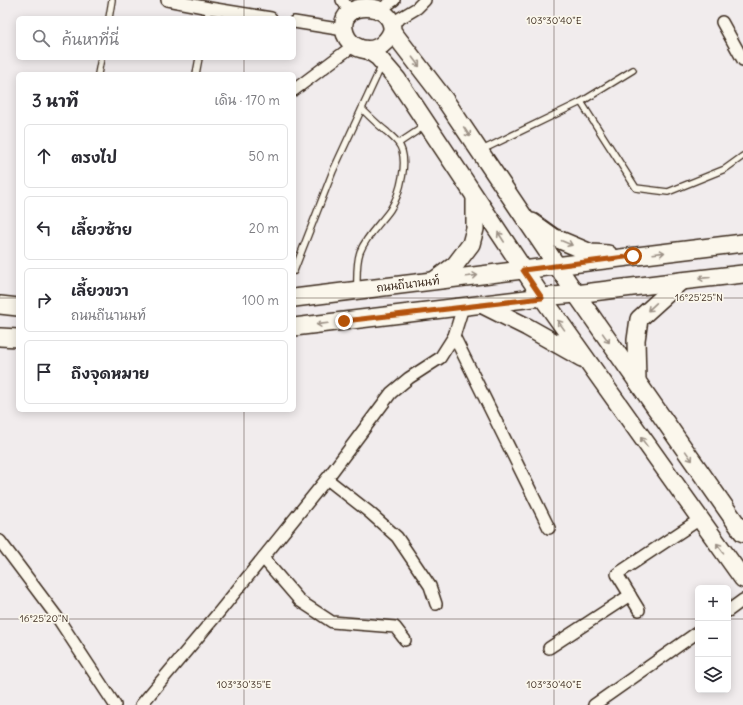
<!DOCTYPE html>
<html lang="th">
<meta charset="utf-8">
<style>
:root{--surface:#fff;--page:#f7f7f7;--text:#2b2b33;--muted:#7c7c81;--line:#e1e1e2}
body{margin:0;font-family:Delius,"Playpen Sans Thai",sans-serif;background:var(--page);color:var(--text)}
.controls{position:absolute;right:12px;bottom:12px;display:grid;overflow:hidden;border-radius:6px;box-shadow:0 2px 10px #0003}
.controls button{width:36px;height:36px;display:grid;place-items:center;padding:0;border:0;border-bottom:1px solid var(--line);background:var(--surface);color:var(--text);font:20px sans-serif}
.stop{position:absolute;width:12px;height:12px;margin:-9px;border:3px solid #b45309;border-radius:50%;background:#fff}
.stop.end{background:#b45309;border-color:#fff;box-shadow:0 1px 4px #0008}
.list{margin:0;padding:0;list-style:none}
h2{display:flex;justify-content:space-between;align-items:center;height:52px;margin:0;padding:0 16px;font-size:17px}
h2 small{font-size:13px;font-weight:400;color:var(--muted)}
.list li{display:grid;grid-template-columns:26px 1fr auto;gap:12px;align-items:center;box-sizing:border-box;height:64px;margin:0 8px 8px;padding:0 8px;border:1px solid var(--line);border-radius:6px}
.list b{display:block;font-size:15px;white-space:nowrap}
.list p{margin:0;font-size:13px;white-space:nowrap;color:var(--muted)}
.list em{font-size:13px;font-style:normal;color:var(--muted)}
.icon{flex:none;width:22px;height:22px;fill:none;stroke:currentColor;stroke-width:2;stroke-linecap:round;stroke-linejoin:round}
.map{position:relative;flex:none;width:743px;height:705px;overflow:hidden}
.search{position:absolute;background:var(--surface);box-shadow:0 2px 10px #0003;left:16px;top:16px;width:280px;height:44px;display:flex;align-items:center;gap:10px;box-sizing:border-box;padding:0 14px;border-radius:6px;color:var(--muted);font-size:15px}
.panel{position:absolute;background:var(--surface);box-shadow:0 2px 10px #0003;left:16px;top:72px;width:280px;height:340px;border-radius:6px}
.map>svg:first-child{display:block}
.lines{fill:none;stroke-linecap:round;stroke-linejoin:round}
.service-casing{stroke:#3b2a1e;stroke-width:8}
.minor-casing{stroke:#3b2a1e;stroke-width:14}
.primary-casing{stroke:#3b2a1e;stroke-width:20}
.service{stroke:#fbf7ec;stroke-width:5.5}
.minor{stroke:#fbf7ec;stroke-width:11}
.primary{stroke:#fbf7ec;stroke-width:17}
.oneway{stroke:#9b9085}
.route{stroke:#b45309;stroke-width:5}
.ticks{fill:none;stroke:#3b2a1e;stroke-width:1;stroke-opacity:0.45}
.labels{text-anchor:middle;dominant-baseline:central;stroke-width:3.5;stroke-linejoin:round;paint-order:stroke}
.street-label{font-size:11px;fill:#3b2a1e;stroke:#fbf7ec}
.ticks-label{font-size:10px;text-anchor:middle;fill:#3b2a1e;stroke:#fbf7ec;stroke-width:3.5;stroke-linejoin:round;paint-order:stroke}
</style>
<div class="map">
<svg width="743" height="705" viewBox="0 0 743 705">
<rect width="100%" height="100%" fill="#f1eced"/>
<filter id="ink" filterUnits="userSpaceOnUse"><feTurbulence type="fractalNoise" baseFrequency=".025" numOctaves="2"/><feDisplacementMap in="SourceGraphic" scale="8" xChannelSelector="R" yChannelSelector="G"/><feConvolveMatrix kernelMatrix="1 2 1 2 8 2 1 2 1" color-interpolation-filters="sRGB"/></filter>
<g filter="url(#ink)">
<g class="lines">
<g class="service-casing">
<g id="service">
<polyline points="109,18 112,0"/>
<polyline points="207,18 209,8"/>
<polyline points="98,74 101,58"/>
<polyline points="196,74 199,58"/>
<polyline points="581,102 633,70"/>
<polyline points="399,143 426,125"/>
<polyline points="482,150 581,102 636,188 668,192 725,169 743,156"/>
<polyline points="294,271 333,171 382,65"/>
<path d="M357,289C357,277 356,264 360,252C366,236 381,223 390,210C400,195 410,158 398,143C395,139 390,135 387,132C378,125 370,117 362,109"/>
</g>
</g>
<g class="minor-casing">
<g id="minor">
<polyline points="167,0 209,8 271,18"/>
<polyline points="342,0 349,10"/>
<polyline points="384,7 394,0"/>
<polyline points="294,22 344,30"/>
<polyline points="722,22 743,60"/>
<polyline points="392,23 417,8 425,0"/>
<polyline points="294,90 354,45"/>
<polyline points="454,336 549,528"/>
<polyline points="327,479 369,512 397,537 430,586 436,604"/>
<polyline points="0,541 57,617 115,705"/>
<polyline points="263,558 300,601 332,622 395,627 405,640"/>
<polyline points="639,610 617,574 700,519"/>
<polyline points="728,611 743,600"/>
<polyline points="549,648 630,595"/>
<polyline points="141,705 220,611 329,476 391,393 409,378 440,358 454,336 463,307"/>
<polyline points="594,705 698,632"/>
</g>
</g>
<g class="primary-casing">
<g id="primary">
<path d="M392,31C386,46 371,55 355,46C349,42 345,36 344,29C339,0 394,0 392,31L445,100L576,294L743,533"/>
<polyline points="368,50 378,57 397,79 542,297 743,579"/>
<polyline points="532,222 553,237 591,253 608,254"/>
<polyline points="436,279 455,265 471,244 475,229 475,198"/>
<polyline points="294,298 743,243"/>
<polyline points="0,305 18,307"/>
<polyline points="483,305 527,327 582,358"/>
<polyline points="294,327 542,297 576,294 681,281 743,274"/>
<polyline points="0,337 18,338"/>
<polyline points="637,381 636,340 639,319 681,281"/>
</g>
</g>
<use href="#service" class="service"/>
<use href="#minor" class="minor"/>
<use href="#primary" class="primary"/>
</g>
<defs><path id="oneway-shaft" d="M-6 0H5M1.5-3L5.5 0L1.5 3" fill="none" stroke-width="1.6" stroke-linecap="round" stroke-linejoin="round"/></defs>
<g class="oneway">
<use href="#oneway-shaft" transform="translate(416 62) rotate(53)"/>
<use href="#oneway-shaft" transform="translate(467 132) rotate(56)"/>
<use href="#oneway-shaft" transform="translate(501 237) rotate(-123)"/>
<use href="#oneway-shaft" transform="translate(567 243) rotate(23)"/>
<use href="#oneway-shaft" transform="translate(659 253) rotate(-7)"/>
<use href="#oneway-shaft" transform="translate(472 276) rotate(-7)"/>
<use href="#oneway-shaft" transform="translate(704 278) rotate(174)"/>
<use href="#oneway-shaft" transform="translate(652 307) rotate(137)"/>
<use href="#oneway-shaft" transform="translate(322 324) rotate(173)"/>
<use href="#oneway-shaft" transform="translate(561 325) rotate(-126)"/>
<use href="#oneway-shaft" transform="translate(606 338) rotate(55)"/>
<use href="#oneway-shaft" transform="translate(644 442) rotate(-126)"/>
<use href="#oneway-shaft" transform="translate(689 456) rotate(55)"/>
<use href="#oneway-shaft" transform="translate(720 548) rotate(-126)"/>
</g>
</g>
<g class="lines" filter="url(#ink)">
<polyline class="route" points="344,321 542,298 523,270 633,256"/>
</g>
<path class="ticks" d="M244,0V18M554,0V705M244,58V74M0,298H18M294,298H743M244,410V705M0,619H698M728,619H743"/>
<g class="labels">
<g class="street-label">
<text transform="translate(408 284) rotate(-7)">ถนนถีนานนท์</text>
</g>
</g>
<g class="ticks-label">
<text x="554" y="24">103°30'40"E</text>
<text x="699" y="301">16°25'25"N</text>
<text x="44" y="622">16°25'20"N</text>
<text x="244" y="688">103°30'35"E</text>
<text x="554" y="688">103°30'40"E</text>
</g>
</svg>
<div class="controls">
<button>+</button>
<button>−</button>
<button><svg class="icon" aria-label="layers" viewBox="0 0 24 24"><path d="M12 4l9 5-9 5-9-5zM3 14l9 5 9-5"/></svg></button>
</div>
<div class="stop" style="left:633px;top:256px"></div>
<div class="stop end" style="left:344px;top:321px"></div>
<div class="search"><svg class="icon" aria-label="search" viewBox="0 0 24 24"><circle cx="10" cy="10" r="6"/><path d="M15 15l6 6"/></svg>ค้นหาที่นี่</div>
<section class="panel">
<h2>3 นาที<small>เดิน · 170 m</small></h2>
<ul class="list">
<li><svg class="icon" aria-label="ahead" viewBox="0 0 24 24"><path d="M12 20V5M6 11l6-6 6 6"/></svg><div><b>ตรงไป</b></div><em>50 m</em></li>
<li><svg class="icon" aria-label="left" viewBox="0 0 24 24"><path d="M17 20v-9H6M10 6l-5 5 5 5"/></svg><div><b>เลี้ยวซ้าย</b></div><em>20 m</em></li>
<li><svg class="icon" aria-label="right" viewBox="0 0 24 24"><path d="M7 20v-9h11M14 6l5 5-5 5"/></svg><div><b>เลี้ยวขวา</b><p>ถนนถีนานนท์</p></div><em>100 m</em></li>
<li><svg class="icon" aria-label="arrive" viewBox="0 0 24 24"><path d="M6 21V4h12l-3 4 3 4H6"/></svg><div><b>ถึงจุดหมาย</b></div></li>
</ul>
</section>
</div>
